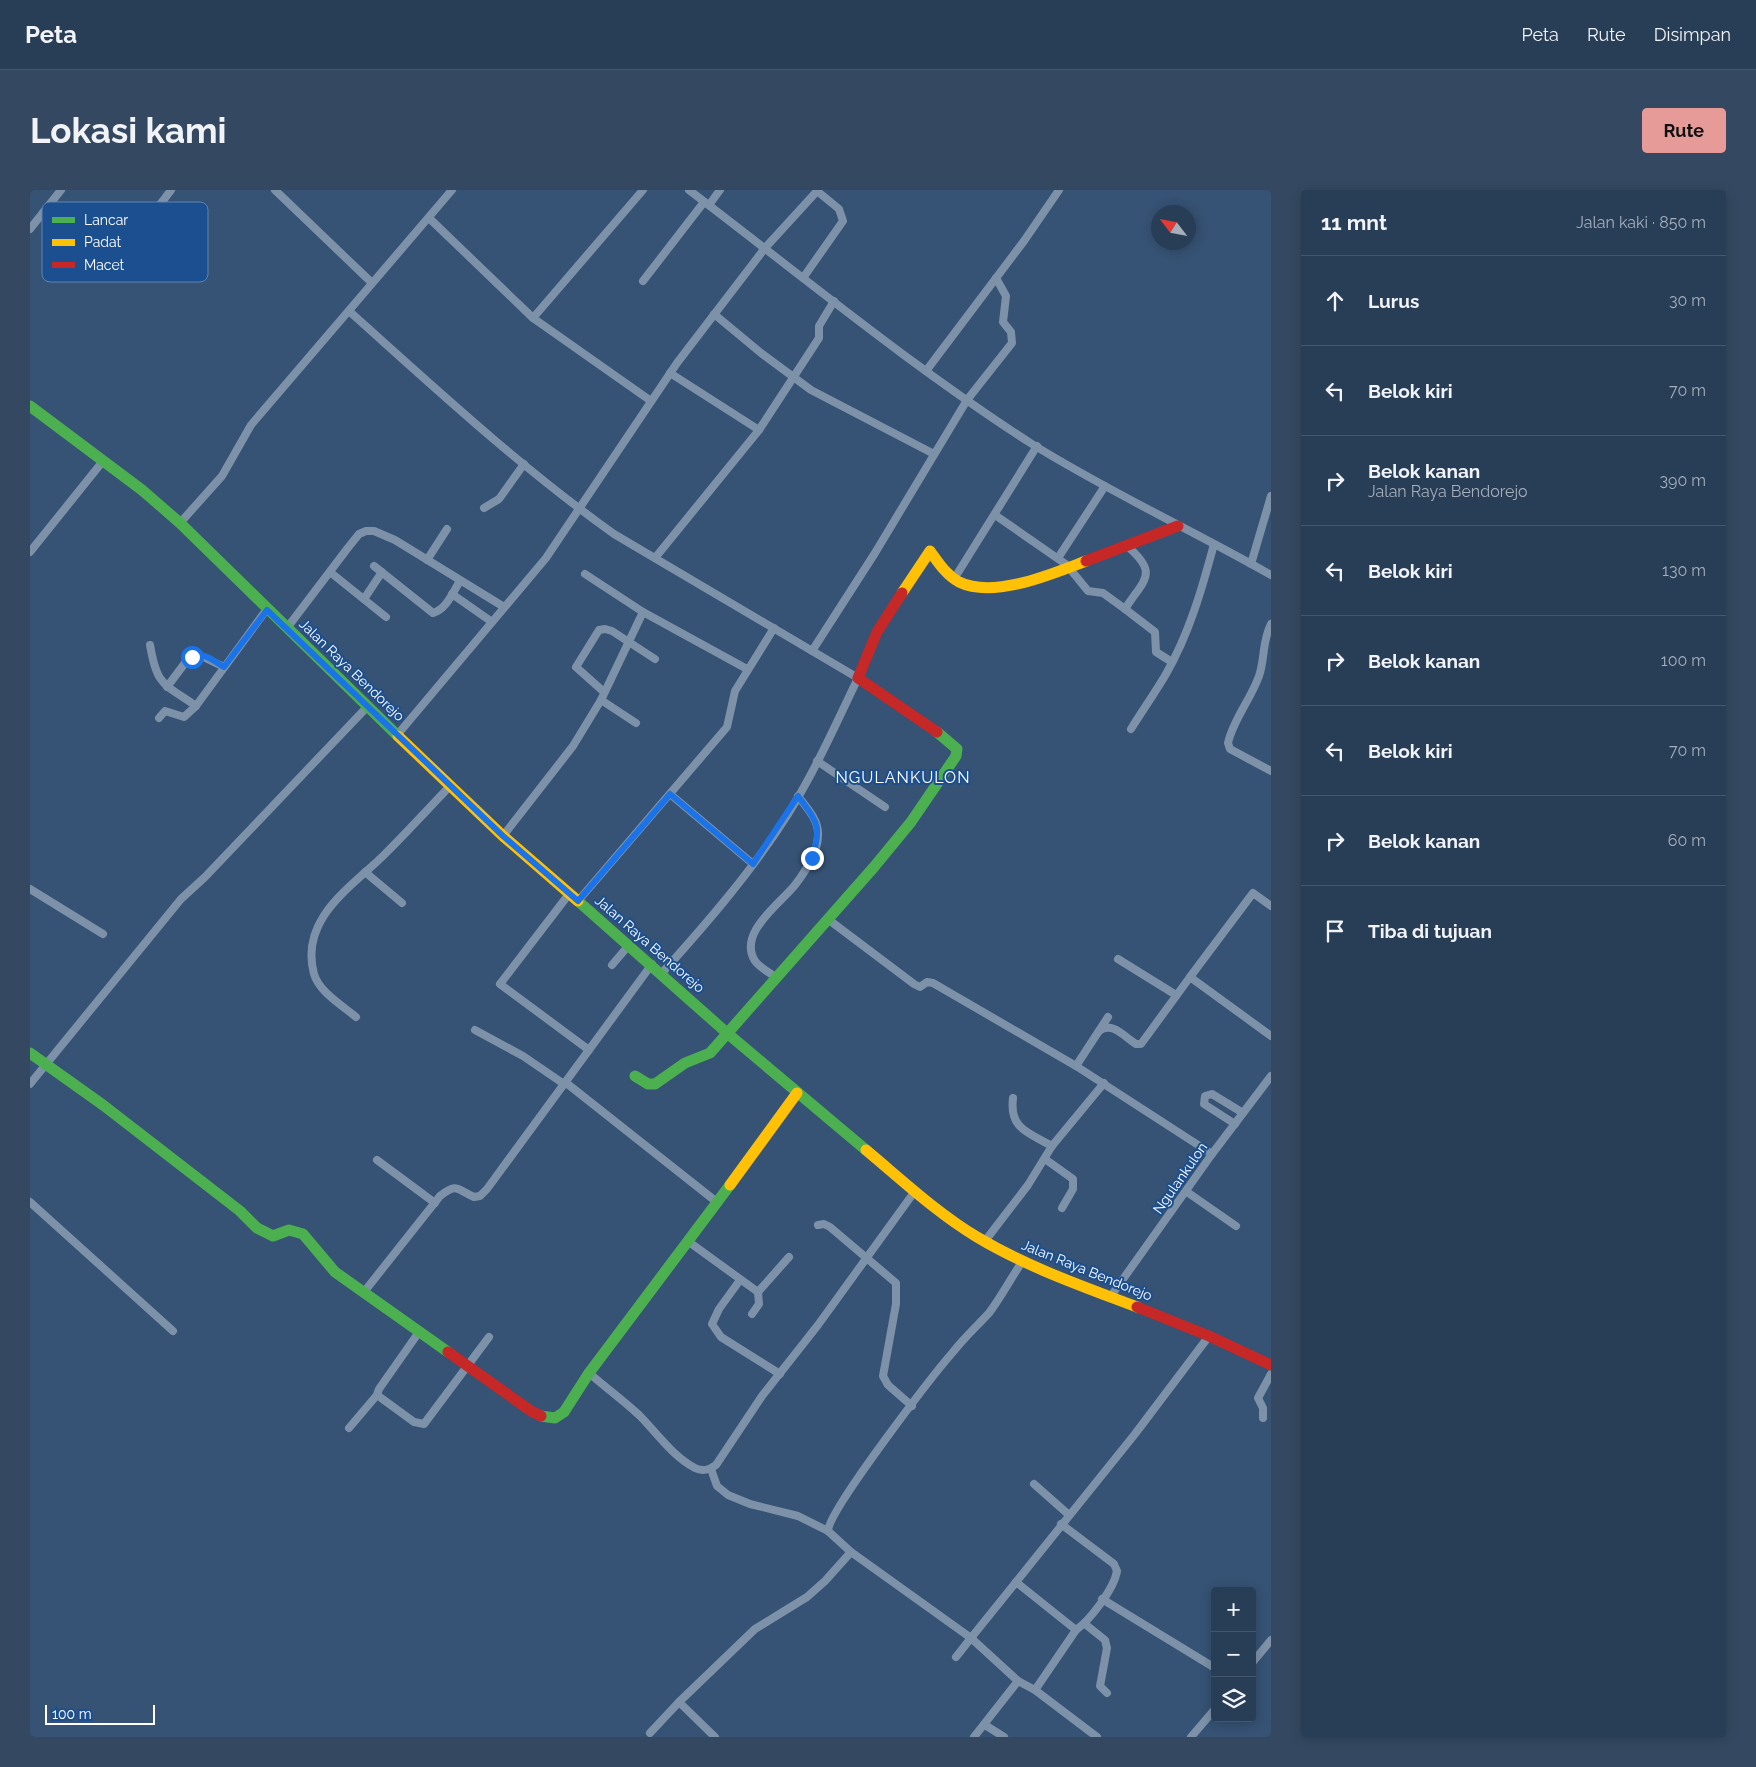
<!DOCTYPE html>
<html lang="id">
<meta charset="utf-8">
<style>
:root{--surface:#283e57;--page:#344961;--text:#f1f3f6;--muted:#a5aeba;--line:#44576d;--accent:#e69b98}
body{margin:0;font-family:Raleway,sans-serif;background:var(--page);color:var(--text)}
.controls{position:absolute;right:15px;bottom:15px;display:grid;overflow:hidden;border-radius:5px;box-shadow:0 2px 12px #0003}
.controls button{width:45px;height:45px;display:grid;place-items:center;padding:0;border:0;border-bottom:1px solid var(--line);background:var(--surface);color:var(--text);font:25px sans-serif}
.compass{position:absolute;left:1121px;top:15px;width:45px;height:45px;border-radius:50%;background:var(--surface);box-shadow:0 2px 12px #0003;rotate:302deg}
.scale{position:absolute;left:15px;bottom:12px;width:110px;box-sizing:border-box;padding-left:5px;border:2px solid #fff;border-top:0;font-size:14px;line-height:18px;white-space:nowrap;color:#fff;-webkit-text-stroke:4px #1b4f8f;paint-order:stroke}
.stop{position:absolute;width:15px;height:15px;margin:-11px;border:4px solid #1a73e8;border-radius:50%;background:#fff}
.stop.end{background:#1a73e8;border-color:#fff;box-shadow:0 1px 5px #0008}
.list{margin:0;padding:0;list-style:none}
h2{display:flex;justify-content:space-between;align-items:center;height:65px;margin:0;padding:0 20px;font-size:21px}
h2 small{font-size:16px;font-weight:400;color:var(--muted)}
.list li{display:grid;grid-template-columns:32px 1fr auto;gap:15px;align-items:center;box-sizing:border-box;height:90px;padding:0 20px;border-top:1px solid var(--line)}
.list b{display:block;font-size:19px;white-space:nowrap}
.list p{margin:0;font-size:16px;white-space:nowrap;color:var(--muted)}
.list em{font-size:16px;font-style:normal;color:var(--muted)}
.icon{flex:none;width:28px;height:28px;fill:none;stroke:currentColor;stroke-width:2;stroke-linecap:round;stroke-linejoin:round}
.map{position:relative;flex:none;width:1241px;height:1547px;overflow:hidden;border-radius:5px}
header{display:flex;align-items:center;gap:30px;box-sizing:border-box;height:70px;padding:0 25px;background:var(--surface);border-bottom:1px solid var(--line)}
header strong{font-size:24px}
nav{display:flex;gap:28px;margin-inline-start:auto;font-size:18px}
.intro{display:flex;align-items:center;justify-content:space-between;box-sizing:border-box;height:120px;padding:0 30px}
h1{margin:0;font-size:35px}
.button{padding:12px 22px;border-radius:5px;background:var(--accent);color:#111;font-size:18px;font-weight:700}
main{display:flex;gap:30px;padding:0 30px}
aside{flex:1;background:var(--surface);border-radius:5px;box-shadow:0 2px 12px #0003}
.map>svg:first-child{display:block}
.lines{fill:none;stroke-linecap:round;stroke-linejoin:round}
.street{stroke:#7d92a8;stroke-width:8}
.fast{stroke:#4caf50;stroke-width:11}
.slow{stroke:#ffc107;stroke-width:11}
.jam{stroke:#c62828;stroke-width:11}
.route{stroke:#1a73e8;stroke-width:6}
.labels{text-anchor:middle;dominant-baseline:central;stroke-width:4;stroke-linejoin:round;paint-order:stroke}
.street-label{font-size:14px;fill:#fff;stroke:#1b4f8f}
.quarter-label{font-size:16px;letter-spacing:1px;fill:#fff;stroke:#1b4f8f}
.key{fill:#1b4f8f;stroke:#5f84b1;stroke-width:1}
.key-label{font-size:14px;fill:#fff}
</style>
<header>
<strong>Peta</strong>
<nav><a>Peta</a><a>Rute</a><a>Disimpan</a></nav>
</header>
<div class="intro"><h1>Lokasi kami</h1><a class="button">Rute</a></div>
<main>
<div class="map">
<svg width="1241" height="1547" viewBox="0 0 1241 1547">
<rect width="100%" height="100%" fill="#365274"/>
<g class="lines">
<g class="street">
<polyline points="245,0 341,92"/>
<path d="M659,0C772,86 882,177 1002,254C1079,302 1162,340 1241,385"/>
<polyline points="679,15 690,0"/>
<polyline points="399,28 503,128 621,211"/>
<polyline points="0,39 31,0"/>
<path d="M99,40L108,28C124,26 132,12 141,0"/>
<polyline points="773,88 813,31 809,19 787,1"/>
<polyline points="613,91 674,12"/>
<path d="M319,121C405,198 490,277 584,344L828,488C806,534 785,581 758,624C722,681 677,733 632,783"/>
<polyline points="684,124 731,163 781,200 904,264"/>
<polyline points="503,128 613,0"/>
<polyline points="896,181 994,51 1029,0"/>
<polyline points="640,183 729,240"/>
<polyline points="454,318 469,309 494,274"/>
<polyline points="965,325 1037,375"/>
<polyline points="150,333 192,286 221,235 422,0"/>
<path d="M1096,355C1130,384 1114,389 1095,419L1125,442L1126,462L1142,472"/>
<polyline points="0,362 73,271"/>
<polyline points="625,368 729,240 789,148 789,136 804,111"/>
<polyline points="1028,368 1075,296"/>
<polyline points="397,370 417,339"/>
<polyline points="1221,374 1241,306"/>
<path d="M344,376L403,423C416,420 423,402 430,391"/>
<polyline points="1040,379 1058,401 1073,403 1095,419"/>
<polyline points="300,382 356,427"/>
<polyline points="924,389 1007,256"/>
<polyline points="422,404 462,432"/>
<polyline points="334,409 352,382"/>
<polyline points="613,422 717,479"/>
<path d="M1241,434C1232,451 1235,469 1229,486C1221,509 1203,530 1198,553L1200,559L1241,581"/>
<polyline points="257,438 317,359 329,344 336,341 344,341 365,350 474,417"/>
<path d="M120,455C127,496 133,493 166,516"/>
<polyline points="782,461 845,363 937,210 982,153 981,142 973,132 976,106 966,88"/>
<polyline points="137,497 155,473 167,464 194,477"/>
<polyline points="574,502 546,477 569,440 575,439 582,441 625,469"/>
<polyline points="571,510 606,533"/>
<polyline points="129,528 135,521 154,527 166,516 237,419"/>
<path d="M1101,539C1112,521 1125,503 1136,484C1159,444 1172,399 1184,354"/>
<polyline points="368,544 516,368 647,173 735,58 788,0"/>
<polyline points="787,571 855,617"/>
<polyline points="640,604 723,674"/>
<polyline points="473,646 543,556 571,510 613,422 555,384"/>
<polyline points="335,682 372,713"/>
<polyline points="0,699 73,744"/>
<polyline points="539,704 470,794 559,860"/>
<polyline points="548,711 697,537 705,501 744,438"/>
<polyline points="799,730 884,794 890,797 897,792 903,793 1046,876 1182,964"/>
<polyline points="1088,769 1146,805"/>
<polyline points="582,775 599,755"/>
<polyline points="1160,787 1223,703 1241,716"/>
<path d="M747,788C740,783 730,778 725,771C707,743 751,713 765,695C775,682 789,660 788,643C788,629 776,617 768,606"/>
<path d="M326,827C313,816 289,802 284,784C269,728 322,697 355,664C378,641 399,618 421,595"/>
<polyline points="445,840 493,866 534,894"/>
<path d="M1069,841C1083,831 1094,847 1106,854H1111L1160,787L1241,846"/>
<polyline points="1046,876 1078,827"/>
<polyline points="535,892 688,1013"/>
<polyline points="0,894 151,709 175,687 338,516"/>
<path d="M983,908C979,939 999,943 1022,956"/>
<polyline points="1205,934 1174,914 1175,906 1182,904 1213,923"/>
<polyline points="1015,969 1043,989 1043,999 1032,1018"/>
<polyline points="347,970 405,1013"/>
<polyline points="1157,1002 1206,1036"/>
<polyline points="0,1012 143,1141"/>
<polyline points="788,1035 794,1034 800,1037 866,1093 866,1114 853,1186 858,1195 882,1216"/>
<polyline points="955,1051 998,995 1022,956 1074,893"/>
<polyline points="659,1052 728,1102 729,1114 722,1124"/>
<polyline points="710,1090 689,1119 682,1134 691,1147 750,1184"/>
<path d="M334,1102L410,1006C428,992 427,1000 444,1007L450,1006L457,999L622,774"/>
<polyline points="728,1102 759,1067"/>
<polyline points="1081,1106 1182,964 1241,886"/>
<path d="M559,1183C575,1197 593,1210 609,1225C626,1242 643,1267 665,1278C673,1282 679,1280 686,1275L732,1206L788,1135L885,1001"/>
<polyline points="347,1205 384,1232 394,1234 459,1147"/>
<polyline points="1233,1228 1233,1218 1228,1208 1241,1184"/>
<polyline points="319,1238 347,1205 349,1199 389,1142"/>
<polyline points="681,1279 687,1296 698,1305 720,1314 768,1326 798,1341 821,1362 941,1448 1105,1244 1179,1146"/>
<polyline points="1004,1294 1039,1325"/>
<path d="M798,1341C798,1321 903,1185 923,1162C934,1148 947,1136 959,1123C971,1107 981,1088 992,1072"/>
<polyline points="986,1392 1046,1440"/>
<polyline points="1072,1409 1185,1478"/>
<polyline points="1055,1434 1075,1450 1077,1458 1070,1496 1077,1503"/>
<polyline points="926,1467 941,1448 988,1491 1005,1500 1067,1547"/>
<polyline points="1222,1473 1241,1450"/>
<path d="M1005,1500L1046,1440C1060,1430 1084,1399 1087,1381L1084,1374L1031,1334"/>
<polyline points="955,1535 974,1547"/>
<polyline points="620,1543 649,1512"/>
<polyline points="685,1547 649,1512 725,1439 777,1407 795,1391 821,1362"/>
<polyline points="944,1547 988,1491"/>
<polyline points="1161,1547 1185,1519"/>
</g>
<g class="fast">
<polyline points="0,216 112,300 150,333 368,546"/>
<polyline points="548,711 697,843 836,960"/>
<polyline points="0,863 73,915 210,1021 227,1038 243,1046 259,1040 273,1044 305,1082 418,1162"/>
<polyline points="605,886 618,894 625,894 655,873 680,863 844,677 881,632 926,566 927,559 907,542"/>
<polyline points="511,1226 525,1228 534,1222 559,1183 700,995"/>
</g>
<g class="slow">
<path d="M872,403L900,361C908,372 916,385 929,392C964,409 1022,384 1056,371"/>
<polyline points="368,546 473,646 548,711"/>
<path d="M836,960C872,990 907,1023 947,1047C997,1077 1052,1096 1107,1117"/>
<polyline points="700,995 767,903"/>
</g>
<g class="jam">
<polyline points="1056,371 1148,336"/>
<polyline points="872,403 847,442 828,488 907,542"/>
<polyline points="1107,1117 1179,1146 1241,1175"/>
<polyline points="418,1162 501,1221 511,1226"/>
</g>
</g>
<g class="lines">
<path class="route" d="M162,467C173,461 184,471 194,477L237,420L473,646L548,711L640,604L723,674L768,606C788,633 792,636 782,668"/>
</g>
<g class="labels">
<g class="street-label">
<text transform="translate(322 480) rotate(44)">Jalan Raya Bendorejo</text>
<text transform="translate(620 754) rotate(41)">Jalan Raya Bendorejo</text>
<text transform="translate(1150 988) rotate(-55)">Ngulankulon</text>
<text transform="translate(1057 1080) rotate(22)">Jalan Raya Bendorejo</text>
</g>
<g class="quarter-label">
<text x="873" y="587">NGULANKULON</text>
</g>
</g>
<rect x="12" y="12" width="166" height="80" rx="8" class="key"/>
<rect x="22" y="27" width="23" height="6" fill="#4caf50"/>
<rect x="22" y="49" width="23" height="7" fill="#ffc107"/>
<rect x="22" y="72" width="23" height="6" fill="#c62828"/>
<g class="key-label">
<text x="54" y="35">Lancar</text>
<text x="54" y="57">Padat</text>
<text x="54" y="80">Macet</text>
</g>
</svg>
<div class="controls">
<button>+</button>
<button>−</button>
<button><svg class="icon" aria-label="layers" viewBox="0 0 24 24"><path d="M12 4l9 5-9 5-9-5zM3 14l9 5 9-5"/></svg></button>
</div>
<svg class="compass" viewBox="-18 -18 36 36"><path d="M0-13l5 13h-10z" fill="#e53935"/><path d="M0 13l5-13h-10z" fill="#a5aeba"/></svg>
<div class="scale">100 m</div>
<div class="stop" style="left:162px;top:467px"></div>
<div class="stop end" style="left:782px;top:668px"></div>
</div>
<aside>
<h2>11 mnt<small>Jalan kaki · 850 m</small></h2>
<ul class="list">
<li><svg class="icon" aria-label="ahead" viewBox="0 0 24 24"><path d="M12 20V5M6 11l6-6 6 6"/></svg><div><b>Lurus</b></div><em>30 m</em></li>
<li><svg class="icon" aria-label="left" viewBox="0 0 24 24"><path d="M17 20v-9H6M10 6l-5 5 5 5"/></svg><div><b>Belok kiri</b></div><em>70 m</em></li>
<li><svg class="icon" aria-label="right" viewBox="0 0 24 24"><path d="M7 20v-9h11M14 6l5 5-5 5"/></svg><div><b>Belok kanan</b><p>Jalan Raya Bendorejo</p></div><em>390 m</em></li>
<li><svg class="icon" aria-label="left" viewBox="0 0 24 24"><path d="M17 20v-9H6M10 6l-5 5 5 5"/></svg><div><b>Belok kiri</b></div><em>130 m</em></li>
<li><svg class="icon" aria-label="right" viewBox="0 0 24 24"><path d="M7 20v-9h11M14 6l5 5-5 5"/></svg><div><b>Belok kanan</b></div><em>100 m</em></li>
<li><svg class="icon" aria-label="left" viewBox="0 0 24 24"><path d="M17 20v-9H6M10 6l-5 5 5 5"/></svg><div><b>Belok kiri</b></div><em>70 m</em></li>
<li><svg class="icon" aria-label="right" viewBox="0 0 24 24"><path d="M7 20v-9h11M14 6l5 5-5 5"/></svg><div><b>Belok kanan</b></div><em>60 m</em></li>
<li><svg class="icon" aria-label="arrive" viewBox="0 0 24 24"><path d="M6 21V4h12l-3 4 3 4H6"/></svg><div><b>Tiba di tujuan</b></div></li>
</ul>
</aside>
</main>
